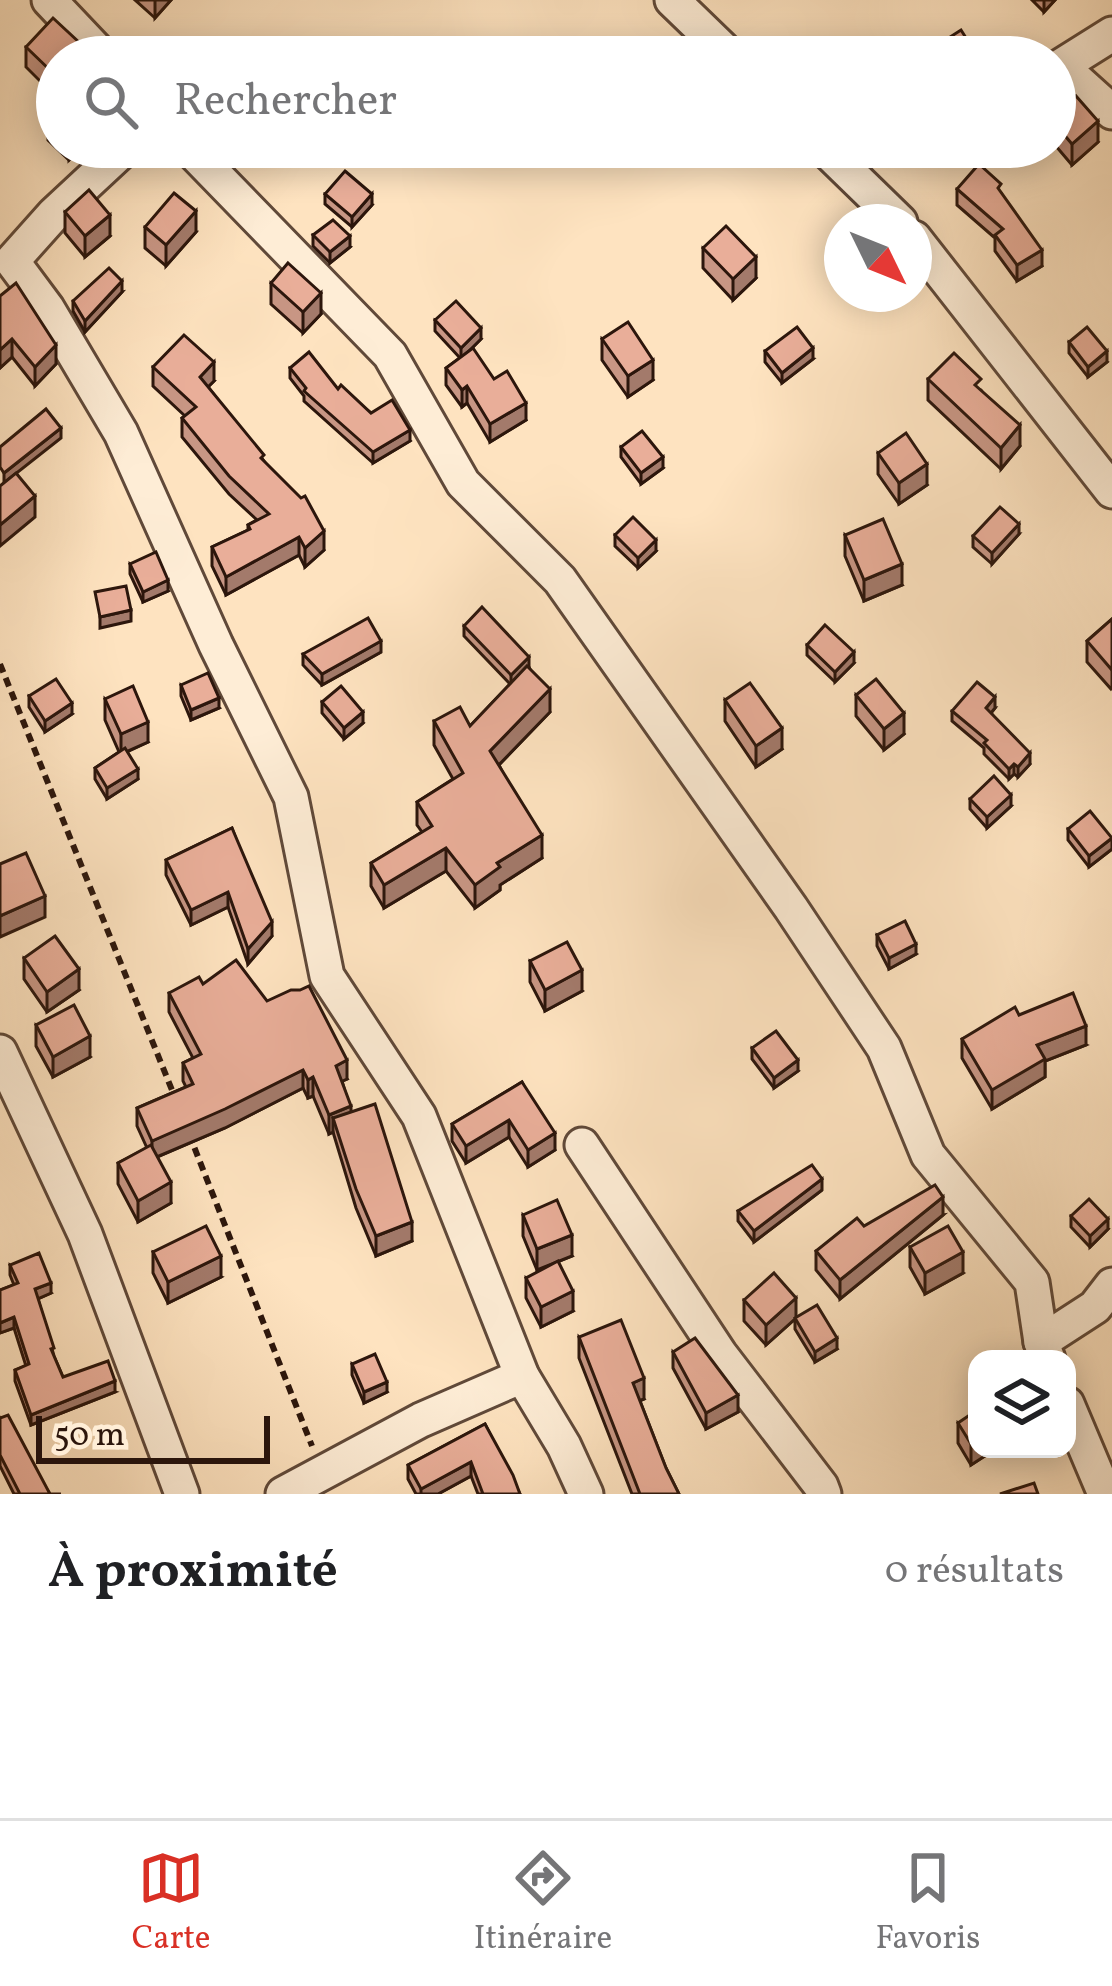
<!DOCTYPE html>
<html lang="fr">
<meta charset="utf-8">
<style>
:root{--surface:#fff;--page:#f6f6f6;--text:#202124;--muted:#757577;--line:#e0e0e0;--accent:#d93025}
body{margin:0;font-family:Vollkorn,serif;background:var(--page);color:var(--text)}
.controls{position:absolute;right:36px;bottom:36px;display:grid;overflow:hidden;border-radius:24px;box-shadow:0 6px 30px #0003}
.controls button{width:108px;height:108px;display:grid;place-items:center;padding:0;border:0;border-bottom:3px solid var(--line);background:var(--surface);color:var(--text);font:60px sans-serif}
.compass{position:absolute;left:824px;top:204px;width:108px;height:108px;border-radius:50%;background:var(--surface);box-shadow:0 6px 30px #0003;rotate:133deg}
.scale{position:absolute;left:36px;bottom:30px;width:234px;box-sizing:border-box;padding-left:12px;border:6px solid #2c160c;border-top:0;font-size:33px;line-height:42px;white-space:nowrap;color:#2c160c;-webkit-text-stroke:9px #feedd6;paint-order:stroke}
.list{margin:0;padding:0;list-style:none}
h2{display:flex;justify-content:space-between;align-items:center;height:156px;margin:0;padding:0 48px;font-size:51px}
h2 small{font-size:39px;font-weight:400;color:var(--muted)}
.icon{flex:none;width:66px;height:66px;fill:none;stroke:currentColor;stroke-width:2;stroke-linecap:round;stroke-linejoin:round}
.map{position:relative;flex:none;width:1112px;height:1494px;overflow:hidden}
.search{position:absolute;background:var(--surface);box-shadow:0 6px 30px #0003;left:36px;right:36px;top:36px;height:132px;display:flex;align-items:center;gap:30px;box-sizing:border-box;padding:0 42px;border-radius:66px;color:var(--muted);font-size:45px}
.sheet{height:324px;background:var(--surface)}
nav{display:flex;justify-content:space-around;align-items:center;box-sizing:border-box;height:168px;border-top:3px solid var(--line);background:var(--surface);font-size:33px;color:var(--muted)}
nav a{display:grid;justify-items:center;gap:6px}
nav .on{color:var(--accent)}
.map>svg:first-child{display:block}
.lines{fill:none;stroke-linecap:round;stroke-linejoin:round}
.street-casing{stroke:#604939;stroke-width:39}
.path{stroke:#2c160c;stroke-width:6;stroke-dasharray:9 6;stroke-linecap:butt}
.street{stroke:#feedd6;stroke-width:33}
.wall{fill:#c89684;stroke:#2c160c;stroke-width:3}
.shaded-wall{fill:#a37a6b;stroke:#2c160c;stroke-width:3}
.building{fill:#e9ae99;stroke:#2c160c;stroke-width:3}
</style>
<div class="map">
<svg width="1112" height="1494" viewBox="0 0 1112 1494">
<rect width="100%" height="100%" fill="#fee3c0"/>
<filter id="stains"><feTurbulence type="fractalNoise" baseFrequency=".00167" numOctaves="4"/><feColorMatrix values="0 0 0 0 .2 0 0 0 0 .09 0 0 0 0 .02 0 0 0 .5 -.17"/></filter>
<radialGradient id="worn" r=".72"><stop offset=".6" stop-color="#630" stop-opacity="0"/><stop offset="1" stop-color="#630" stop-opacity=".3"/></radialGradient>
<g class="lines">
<g class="street-casing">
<g id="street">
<polyline points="49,0 103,57"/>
<polyline points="672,0 731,57"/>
<polyline points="1112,34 1061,66 1112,112"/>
<polyline points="126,147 54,214 12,261 47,308 121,433 216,645 291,797 327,976 419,1116 522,1376 564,1446 586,1494"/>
<polyline points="188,147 390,355 463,483 560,580 791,908 884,1048 928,1155 1032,1282 1041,1342 1048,1359"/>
<polyline points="823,147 900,222"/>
<polyline points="914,238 1112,491"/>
<polyline points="0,1052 85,1234 182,1494"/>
<polyline points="582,1145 720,1354 821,1486 824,1494"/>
<polyline points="1041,1342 1095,1307 1112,1285"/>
<polyline points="1067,1404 1105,1494"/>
<polyline points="283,1494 421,1420 522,1376"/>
</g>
</g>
<g class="path">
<polyline points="0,664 176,1100"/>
<polyline points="189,1134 312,1446"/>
</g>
<use href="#street" class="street"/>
</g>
<g class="wall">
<polygon points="135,0 171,0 155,18"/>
<polygon points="1032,0 1055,0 1044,12"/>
<polygon points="26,47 82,57 57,57 57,92 54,95 26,67"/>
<polygon points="1055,115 1098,142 1072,165 1055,145"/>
<polygon points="57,120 57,147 81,147 69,160 48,140 48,130"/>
<polygon points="957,189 1001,193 1042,266 1017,281 995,251 995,238 957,205"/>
<polygon points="325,194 372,205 352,227 325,204"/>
<polygon points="65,212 110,236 85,257 65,233"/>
<polygon points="145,227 196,232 166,266 145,248"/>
<polygon points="313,235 350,247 330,263 313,246"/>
<polygon points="703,248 756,278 733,300 703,268"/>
<polygon points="271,283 321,314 303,333 271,304"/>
<polygon points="122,292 85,332 73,311 73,301"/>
<polygon points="0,296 56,364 35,386 12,357 0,368"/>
<polygon points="435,320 481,339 466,354 494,379 526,420 490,442 467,403 462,407 446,385 446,368 460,358 435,331"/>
<polygon points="602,339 653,380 628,397 602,360"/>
<polygon points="1069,342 1107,362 1088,377 1069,353"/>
<polygon points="765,351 813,359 782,383 765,362"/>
<polygon points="153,367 214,381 208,387 264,461 324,550 305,567 299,555 226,595 212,566 212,547 248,530 248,525 257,520 229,494 182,437 182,418 185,416 153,386"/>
<polygon points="290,368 338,389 410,441 373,463 304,401 304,396 290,378"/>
<polygon points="928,379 981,390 1020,446 1001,469 928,400"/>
<polygon points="621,447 663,468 641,484 621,457"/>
<polygon points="878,453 927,485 899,504 878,474"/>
<polygon points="1019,534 992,564 973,547 973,536"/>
<polygon points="615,535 656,551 638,568 615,546"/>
<polygon points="845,535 902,585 864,601 845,556"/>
<polygon points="130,564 168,591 143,602 130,574"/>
<polygon points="1112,619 1112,688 1111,689 1087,662 1087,641"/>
<polygon points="464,626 529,667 550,712 499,765 542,858 500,885 500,890 475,908 446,871 384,908 371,886 371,863 422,832 417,825 417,802 453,779 434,745 434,721 470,726 510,684 464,636"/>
<polygon points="807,645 854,663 835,682 807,655"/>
<polygon points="381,652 322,685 303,665 303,654"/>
<polygon points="181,685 219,708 191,720 181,696"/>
<polygon points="856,695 904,734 884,750 856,716"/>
<polygon points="29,696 72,714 45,732 29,707"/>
<polygon points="105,699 148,742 127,752 138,779 107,799 95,779 95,768 119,752 105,720"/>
<polygon points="725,700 782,749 756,767 725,721"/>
<polygon points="322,702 363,723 344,739 322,713"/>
<polygon points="995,708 991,713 1030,764 1018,777 1014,774 1009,779 984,754 984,748 952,721 952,711"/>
<polygon points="970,799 1011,806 987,828 970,809"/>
<polygon points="232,828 272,936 248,964 228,907 191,925 166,875 166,860"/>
<polygon points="1068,829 1112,849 1089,867 1068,840"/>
<polygon points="877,935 916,954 889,969 877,946"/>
<polygon points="24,958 79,990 47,1012 24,979"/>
<polygon points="530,961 582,991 545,1011 530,982"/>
<polygon points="203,984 267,1001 347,1079 342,1081 351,1112 412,1241 376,1256 356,1208 333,1132 329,1134 313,1096 308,1098 303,1088 225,1128 157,1157 171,1203 138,1222 118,1184 118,1163 147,1148 137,1126 137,1108 186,1087 183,1081 183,1063 193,1058 169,1012 169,993"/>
<polygon points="1019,1015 1086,1045 1045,1061 1045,1077 992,1109 962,1058 962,1039"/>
<polygon points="36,1025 90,1057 53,1077 36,1046"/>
<polygon points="752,1048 798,1071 774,1088 752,1059"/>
<polygon points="522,1082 555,1150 528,1167 509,1137 466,1163 452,1141 452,1124"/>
<polygon points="822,1190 754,1242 738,1221 738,1211"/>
<polygon points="523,1215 572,1256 537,1270 523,1236"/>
<polygon points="943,1215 840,1299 816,1270 816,1251 864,1226"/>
<polygon points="1071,1216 1108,1229 1090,1247 1071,1227"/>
<polygon points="910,1247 963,1273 925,1294 910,1267"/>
<polygon points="153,1252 221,1277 168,1303 153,1273"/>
<polygon points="10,1265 51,1293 38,1299 54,1356 63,1377 115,1392 31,1425 15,1381 15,1370 26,1366 14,1328 0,1333 0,1290 14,1285 10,1275"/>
<polygon points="526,1278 573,1311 541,1327 526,1298"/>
<polygon points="744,1300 796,1318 837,1349 815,1362 795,1329 795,1319 766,1345 744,1321"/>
<polygon points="579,1337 644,1399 640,1401 666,1468 679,1494 632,1494 579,1358"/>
<polygon points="673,1352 738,1412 706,1429 673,1368"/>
<polygon points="352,1364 387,1392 364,1403 352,1375"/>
<polygon points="0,1418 50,1494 61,1494 14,1494 0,1466"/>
<polygon points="958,1423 991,1449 991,1452 971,1465 958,1443"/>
<polygon points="485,1424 520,1494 478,1494 471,1476 438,1494 416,1494 408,1479 408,1465"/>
</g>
<g class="shaded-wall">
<polygon points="155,0 171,0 155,18"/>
<polygon points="1045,0 1055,0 1044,12 1044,1"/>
<polygon points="82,45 82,57 70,57"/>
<polygon points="57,71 57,92 54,95 54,74"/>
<polygon points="1098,121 1098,142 1072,165 1072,144"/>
<polygon points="71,147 81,147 69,160 69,149"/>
<polygon points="372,194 372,205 352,227 352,217"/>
<polygon points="196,211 196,232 166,266 166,245"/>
<polygon points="110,215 110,236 85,257 85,236"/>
<polygon points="350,236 350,247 330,263 330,252"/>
<polygon points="1042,250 1042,266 1017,281 1017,265"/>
<polygon points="756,257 756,278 733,300 733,279"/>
<polygon points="122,281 122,292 85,332 85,321"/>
<polygon points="321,293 321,314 303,333 303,312"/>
<polygon points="481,328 481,339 461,359 461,348"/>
<polygon points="12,339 12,357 0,368 0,350"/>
<polygon points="56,345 56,364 35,386 35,367"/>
<polygon points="813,348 813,359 782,383 782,373"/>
<polygon points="1107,351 1107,362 1088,377 1088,367"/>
<polygon points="653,360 653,380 628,397 628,376"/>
<polygon points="214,362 214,381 200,395 200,377"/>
<polygon points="467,386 467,403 462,407 462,390"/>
<polygon points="526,403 526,420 490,442 490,424"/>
<polygon points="1020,425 1020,446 1001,469 1001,448"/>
<polygon points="61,428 61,438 4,483 4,473"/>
<polygon points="410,430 410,441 373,463 373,452"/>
<polygon points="663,457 663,468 641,484 641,473"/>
<polygon points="927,464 927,485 899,504 899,483"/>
<polygon points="35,496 35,517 0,546 0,525"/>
<polygon points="1019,524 1019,534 992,564 992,553"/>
<polygon points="324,531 324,550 305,567 305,548"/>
<polygon points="299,537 299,555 226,595 226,577"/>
<polygon points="656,540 656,551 638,568 638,558"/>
<polygon points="902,564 902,585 864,601 864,580"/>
<polygon points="168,580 168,591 143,602 143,592"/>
<polygon points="131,610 131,621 100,628 100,617"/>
<polygon points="381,641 381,652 322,685 322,674"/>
<polygon points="854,652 854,663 835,682 835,672"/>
<polygon points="529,657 529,667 511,686 511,675"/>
<polygon points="550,689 550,712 490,774 490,751"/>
<polygon points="995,697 995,708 986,719 986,708"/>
<polygon points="219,698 219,708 191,720 191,710"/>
<polygon points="72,703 72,714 45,732 45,721"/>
<polygon points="363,712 363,723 344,739 344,728"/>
<polygon points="904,713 904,734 884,750 884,729"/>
<polygon points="148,722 148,742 121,754 121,734"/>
<polygon points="782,728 782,749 756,767 756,746"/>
<polygon points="1030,753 1030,764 1018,777 1018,767"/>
<polygon points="1014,764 1014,774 1009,779 1009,769"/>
<polygon points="138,769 138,779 107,799 107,788"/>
<polygon points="1011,795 1011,806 987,828 987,817"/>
<polygon points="542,835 542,858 500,885 500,890 475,908 475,885 497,863"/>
<polygon points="1112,838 1112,849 1089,867 1089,856"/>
<polygon points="446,848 446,871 384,908 384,885"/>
<polygon points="228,892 228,907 191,925 191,910"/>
<polygon points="45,896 45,917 0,937 0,916"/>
<polygon points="272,922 272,936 248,964 248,949"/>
<polygon points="916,944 916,954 889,969 889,958"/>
<polygon points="79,969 79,990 47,1012 47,992"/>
<polygon points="582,970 582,991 545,1011 545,990"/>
<polygon points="1086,1026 1086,1045 1045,1061 1045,1077 992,1109 992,1090 1037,1045"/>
<polygon points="90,1036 90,1057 53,1077 53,1057"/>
<polygon points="347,1060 347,1079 336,1084 336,1066"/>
<polygon points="798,1060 798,1071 774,1088 774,1078"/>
<polygon points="303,1070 303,1088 225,1128 152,1159 152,1141"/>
<polygon points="313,1077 313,1096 308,1098 308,1080"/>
<polygon points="351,1106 351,1125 333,1118 333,1132 329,1134 329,1115"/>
<polygon points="509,1120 509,1137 466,1163 466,1146"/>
<polygon points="555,1133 555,1150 528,1167 528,1150"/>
<polygon points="822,1179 822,1190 754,1242 754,1231"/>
<polygon points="171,1182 171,1203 138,1222 138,1201"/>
<polygon points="943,1197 943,1215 840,1299 840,1280"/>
<polygon points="1108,1219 1108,1229 1090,1247 1090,1236"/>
<polygon points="412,1222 412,1241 376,1256 376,1236"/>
<polygon points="572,1235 572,1256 537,1270 537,1249"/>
<polygon points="963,1252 963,1273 925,1294 925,1273"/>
<polygon points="221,1256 221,1277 168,1303 168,1282"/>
<polygon points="51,1283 51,1293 35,1300 35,1289"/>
<polygon points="573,1291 573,1311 541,1327 541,1307"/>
<polygon points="796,1298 796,1318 766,1345 766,1325"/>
<polygon points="14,1317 14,1328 0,1333 0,1323"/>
<polygon points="837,1338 837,1349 815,1362 815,1352"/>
<polygon points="644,1378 644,1399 633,1403 633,1383"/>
<polygon points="115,1381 115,1392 31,1425 31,1415"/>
<polygon points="387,1382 387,1392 364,1403 364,1392"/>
<polygon points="738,1395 738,1412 706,1429 706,1413"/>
<polygon points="977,1440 977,1449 991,1449 991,1452 971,1465 971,1444"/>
<polygon points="471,1462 471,1476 438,1494 421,1494 421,1489"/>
</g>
<g class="building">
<polygon points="53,18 82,45 70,57 57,57 57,71 54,74 26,47"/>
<polygon points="961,30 978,57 938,57 933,48"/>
<polygon points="1076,96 1098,121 1072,144 1055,124 1055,115"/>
<polygon points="57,120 57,138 48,130"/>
<polygon points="979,164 1001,184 998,188 1042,250 1017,265 995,235 1003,229 957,189"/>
<polygon points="345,171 372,194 352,217 325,194"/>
<polygon points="89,190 110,215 85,236 65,212"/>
<polygon points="174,193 196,211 166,245 145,227"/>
<polygon points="333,220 350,236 330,252 313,235"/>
<polygon points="726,226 756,257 733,279 703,248"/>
<polygon points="288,263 321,293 303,312 271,283"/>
<polygon points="109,268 122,281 85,321 73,301"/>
<polygon points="16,283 56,345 35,367 12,339 0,350 0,296"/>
<polygon points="456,301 481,328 461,348 435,320"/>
<polygon points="628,322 653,360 628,376 602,339"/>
<polygon points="797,327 813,348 782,373 765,351"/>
<polygon points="1087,327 1107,351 1088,367 1069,342"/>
<polygon points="184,335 214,362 200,377 264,455 261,458 301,498 305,496 324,531 305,548 299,537 226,577 212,547 250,529 248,525 269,514 229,476 182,418 196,407 153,367"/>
<polygon points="473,348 494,379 507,371 526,403 490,424 467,386 462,390 446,368"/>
<polygon points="309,352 338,389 341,385 371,413 392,400 410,430 373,452 304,391 306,388 290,368"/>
<polygon points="954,353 981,379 975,385 1020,425 1001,448 928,379"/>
<polygon points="46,409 61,428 4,473 0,467 0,447"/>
<polygon points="642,431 663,457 641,473 621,447"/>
<polygon points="906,433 927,464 899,483 878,453"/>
<polygon points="16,473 35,496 0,525 0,486"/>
<polygon points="1000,507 1019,524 992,553 973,536"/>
<polygon points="633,517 656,540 638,558 615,535"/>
<polygon points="883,519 902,564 864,580 845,535"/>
<polygon points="156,552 168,580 143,592 130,564"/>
<polygon points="126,586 131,610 100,617 95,592"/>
<polygon points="482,607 529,657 511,675 464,626"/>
<polygon points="368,618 381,641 322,674 303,654"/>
<polygon points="1112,619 1112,668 1111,669 1087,641"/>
<polygon points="825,625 854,652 835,672 807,645"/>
<polygon points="527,666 550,689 490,751 542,835 497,863 500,867 475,885 446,848 384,885 371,863 432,826 417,802 463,773 434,721 460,707 470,726"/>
<polygon points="208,673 219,698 191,710 181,685"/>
<polygon points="56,679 72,703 45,721 29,696"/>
<polygon points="876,679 904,713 884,729 856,695"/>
<polygon points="977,682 995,697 986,708 1030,753 1018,767 1014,764 1009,769 984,743 987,740 952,711"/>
<polygon points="750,683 782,728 756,746 725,700"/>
<polygon points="133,686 148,722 121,734 105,699"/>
<polygon points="341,686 363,712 344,728 322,702"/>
<polygon points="125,748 138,769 107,788 95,768"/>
<polygon points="994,776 1011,795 987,817 970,799"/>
<polygon points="1090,811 1112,838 1089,856 1068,829"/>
<polygon points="232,828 272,922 248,949 228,892 191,910 166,860"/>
<polygon points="26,853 45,896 0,916 0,864"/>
<polygon points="905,921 916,944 889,958 877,935"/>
<polygon points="55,936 79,969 47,992 24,958"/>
<polygon points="567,942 582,970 545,990 530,961"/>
<polygon points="236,960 267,1001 291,990 300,990 309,986 347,1060 336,1066 351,1106 329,1115 313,1077 308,1080 303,1070 225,1109 152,1141 137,1108 193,1084 183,1063 201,1054 169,993 199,977 203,984"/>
<polygon points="1073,993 1086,1026 1037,1045 1045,1059 992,1090 962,1039 1015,1007 1019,1015"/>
<polygon points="74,1005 90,1036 53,1057 36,1025"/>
<polygon points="776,1031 798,1060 774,1078 752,1048"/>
<polygon points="522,1082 555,1133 528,1150 509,1120 466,1146 452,1124"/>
<polygon points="375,1104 412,1222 376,1236 356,1189 333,1118"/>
<polygon points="151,1145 171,1182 138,1201 118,1163"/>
<polygon points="812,1165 822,1179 754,1231 738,1211"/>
<polygon points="935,1185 943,1197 840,1280 816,1251 857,1218 864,1226"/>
<polygon points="1089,1199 1108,1219 1090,1236 1071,1216"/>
<polygon points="557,1200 572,1235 537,1249 523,1215"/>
<polygon points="206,1226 221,1256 168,1282 153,1252"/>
<polygon points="948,1226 963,1252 925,1273 910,1247"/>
<polygon points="39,1253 51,1283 35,1289 54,1348 51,1349 63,1377 108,1361 115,1381 31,1415 15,1370 29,1364 14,1317 0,1323 0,1290 18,1283 10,1265"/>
<polygon points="558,1261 573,1291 541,1307 526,1278"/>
<polygon points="774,1273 796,1298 766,1325 744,1300"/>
<polygon points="817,1305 837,1338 815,1352 795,1318"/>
<polygon points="621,1320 644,1378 633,1383 666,1468 679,1494 640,1494 579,1337"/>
<polygon points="695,1338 738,1395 706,1413 673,1352"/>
<polygon points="375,1354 387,1382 364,1392 352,1364"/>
<polygon points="977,1410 977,1440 971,1444 958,1423"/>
<polygon points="8,1415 50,1494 20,1494 0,1455 0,1418"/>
<polygon points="485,1424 513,1475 520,1494 483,1494 471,1462 421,1489 408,1465"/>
<polygon points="1034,1483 1038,1494 1000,1494"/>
</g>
<rect width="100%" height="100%" filter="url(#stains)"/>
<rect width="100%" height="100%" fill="url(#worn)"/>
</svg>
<div class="controls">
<button><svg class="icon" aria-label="layers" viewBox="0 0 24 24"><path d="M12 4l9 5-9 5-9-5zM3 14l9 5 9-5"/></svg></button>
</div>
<svg class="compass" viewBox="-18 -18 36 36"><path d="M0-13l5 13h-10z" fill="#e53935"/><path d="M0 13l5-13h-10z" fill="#757577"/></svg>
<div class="scale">50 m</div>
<div class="search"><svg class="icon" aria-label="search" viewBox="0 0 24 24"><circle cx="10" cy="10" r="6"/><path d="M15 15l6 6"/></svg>Rechercher</div>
</div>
<section class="sheet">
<h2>À proximité<small>0 résultats</small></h2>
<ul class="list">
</ul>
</section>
<nav>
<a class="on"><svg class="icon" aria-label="map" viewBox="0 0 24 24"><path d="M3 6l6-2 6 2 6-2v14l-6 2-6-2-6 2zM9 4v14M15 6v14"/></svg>Carte</a>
<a><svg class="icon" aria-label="directions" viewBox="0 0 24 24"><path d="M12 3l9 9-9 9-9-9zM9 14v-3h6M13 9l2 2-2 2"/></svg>Itinéraire</a>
<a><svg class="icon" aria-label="saved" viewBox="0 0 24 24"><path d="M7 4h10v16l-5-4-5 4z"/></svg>Favoris</a>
</nav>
